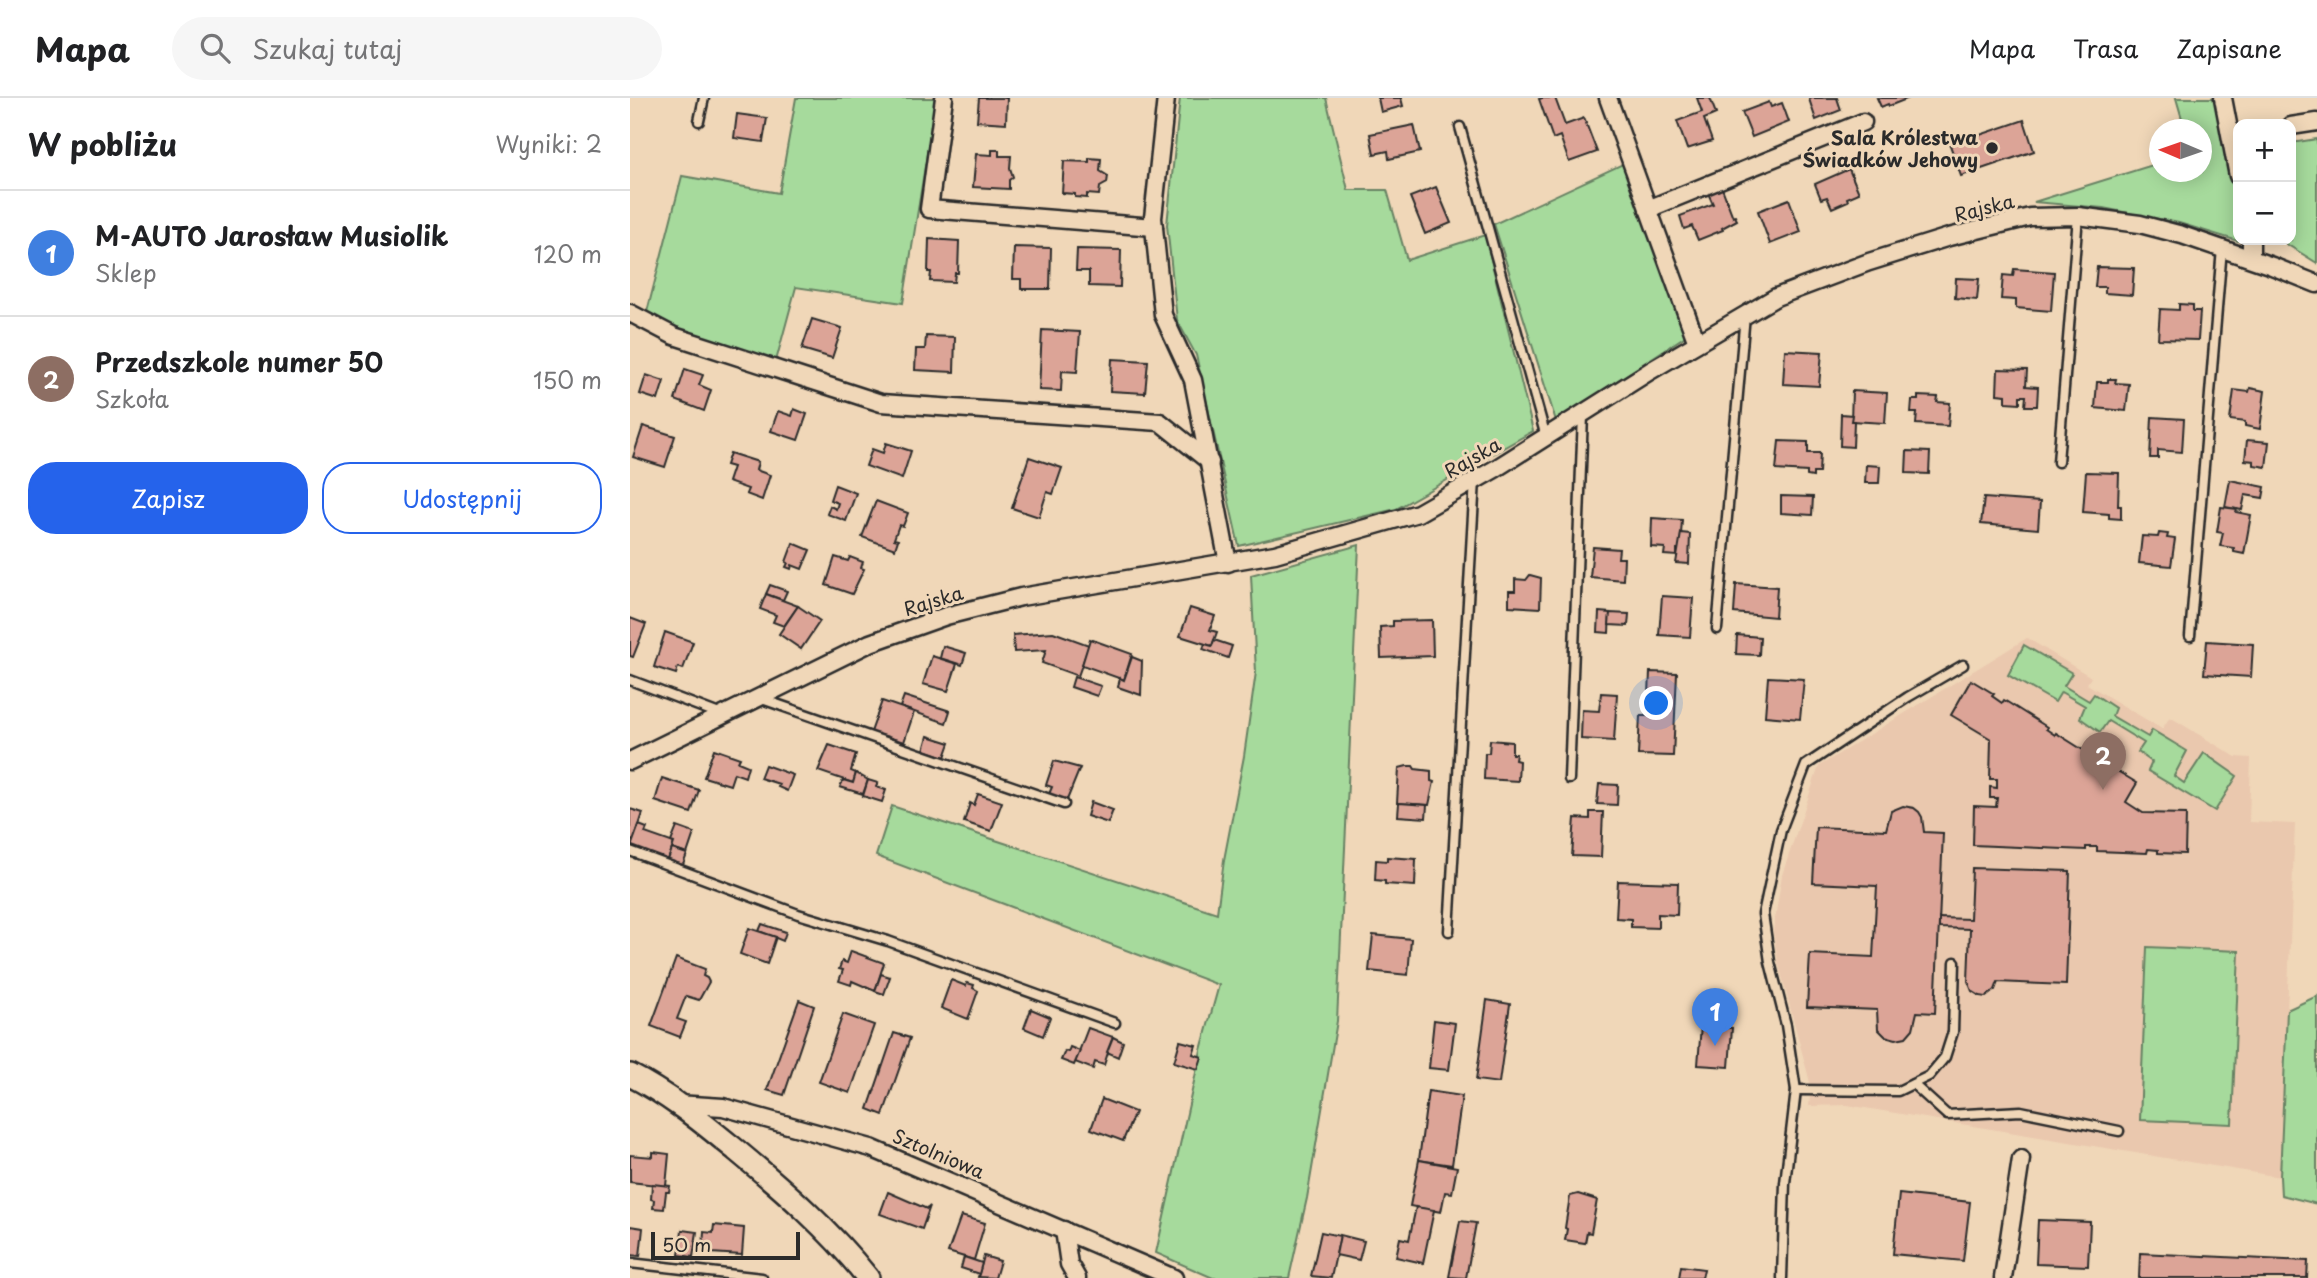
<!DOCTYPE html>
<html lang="pl">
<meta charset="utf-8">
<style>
:root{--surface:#fff;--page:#f6f6f6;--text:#202124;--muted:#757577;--line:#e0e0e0;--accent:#2563eb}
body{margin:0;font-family:"Playpen Sans",sans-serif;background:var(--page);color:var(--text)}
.controls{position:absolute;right:21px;top:21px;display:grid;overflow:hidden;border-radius:14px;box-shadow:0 4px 18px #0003}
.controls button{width:63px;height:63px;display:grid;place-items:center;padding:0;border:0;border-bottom:2px solid var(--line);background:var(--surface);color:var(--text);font:35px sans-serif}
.compass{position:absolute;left:1519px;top:21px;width:63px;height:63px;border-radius:50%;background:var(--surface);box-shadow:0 4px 18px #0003;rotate:272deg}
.scale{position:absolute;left:21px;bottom:18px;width:149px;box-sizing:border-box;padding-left:7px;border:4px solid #2b2b2b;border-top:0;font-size:19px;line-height:24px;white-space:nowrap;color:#2b2b2b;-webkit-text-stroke:5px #f0d7b8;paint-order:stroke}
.you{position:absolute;left:1027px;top:606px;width:24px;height:24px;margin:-18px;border:5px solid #fff;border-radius:50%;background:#1a73e8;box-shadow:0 0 0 10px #1a73e833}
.badge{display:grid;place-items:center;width:46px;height:46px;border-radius:50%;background:var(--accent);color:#fff;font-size:23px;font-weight:700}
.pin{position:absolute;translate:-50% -58px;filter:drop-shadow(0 2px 4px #0008)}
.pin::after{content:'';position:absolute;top:37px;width:24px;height:21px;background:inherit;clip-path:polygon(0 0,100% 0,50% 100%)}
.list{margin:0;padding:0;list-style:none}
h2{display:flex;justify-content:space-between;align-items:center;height:91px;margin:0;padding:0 28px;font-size:30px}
h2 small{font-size:23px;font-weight:400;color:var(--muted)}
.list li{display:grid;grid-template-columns:46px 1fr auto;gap:21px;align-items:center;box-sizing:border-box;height:126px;padding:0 28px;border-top:2px solid var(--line)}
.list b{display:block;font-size:26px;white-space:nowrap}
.list p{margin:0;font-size:23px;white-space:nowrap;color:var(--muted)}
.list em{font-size:23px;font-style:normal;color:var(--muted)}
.actions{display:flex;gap:14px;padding:21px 28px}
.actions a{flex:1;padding:16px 0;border:2px solid var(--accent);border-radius:28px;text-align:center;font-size:24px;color:var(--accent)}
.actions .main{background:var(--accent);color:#fff}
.icon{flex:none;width:38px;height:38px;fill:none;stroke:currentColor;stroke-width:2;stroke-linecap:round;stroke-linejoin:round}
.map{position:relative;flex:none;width:1687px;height:1180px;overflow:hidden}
header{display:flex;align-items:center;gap:42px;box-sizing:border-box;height:98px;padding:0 35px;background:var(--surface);border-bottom:2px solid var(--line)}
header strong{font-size:33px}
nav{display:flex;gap:38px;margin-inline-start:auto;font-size:24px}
.search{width:490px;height:63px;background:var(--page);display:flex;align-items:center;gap:18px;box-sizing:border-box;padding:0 24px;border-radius:38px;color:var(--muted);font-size:26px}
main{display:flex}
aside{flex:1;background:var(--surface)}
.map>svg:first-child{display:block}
.built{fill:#eac8ae}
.green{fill:#a6da9c;stroke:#688264;stroke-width:2}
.building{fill:#dca497;stroke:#2b2b2b;stroke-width:2}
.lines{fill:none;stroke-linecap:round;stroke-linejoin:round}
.service-casing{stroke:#2b2b2b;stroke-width:13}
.minor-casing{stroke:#2b2b2b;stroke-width:21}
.tertiary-casing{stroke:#2b2b2b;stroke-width:26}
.service{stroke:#f0d7b8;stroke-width:8}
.minor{stroke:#f0d7b8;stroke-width:16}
.tertiary{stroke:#f0d7b8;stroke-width:21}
.poi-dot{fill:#2b2b2b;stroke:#f0d7b8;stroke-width:2.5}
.labels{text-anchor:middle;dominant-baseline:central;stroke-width:6;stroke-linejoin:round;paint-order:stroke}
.poi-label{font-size:19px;font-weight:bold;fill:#2b2b2b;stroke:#f0d7b8;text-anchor:end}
.street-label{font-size:19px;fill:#2b2b2b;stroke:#f0d7b8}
</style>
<header>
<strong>Mapa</strong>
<div class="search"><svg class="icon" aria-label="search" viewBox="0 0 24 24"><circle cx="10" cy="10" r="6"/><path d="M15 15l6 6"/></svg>Szukaj tutaj</div>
<nav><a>Mapa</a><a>Trasa</a><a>Zapisane</a></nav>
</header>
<main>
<aside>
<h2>W pobliżu<small>Wyniki: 2</small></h2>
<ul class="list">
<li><span class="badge" style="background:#3f7fe0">1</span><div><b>M-AUTO Jarosław Musiolik</b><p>Sklep</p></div><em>120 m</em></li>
<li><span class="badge" style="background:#8d6e63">2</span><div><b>Przedszkole numer 50</b><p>Szkoła</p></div><em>150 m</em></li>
</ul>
<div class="actions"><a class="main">Zapisz</a><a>Udostępnij</a></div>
</aside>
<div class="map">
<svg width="1687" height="1180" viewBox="0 0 1687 1180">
<rect width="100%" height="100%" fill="#f0d7b8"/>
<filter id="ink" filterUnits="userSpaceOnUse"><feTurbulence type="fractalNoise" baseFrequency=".0143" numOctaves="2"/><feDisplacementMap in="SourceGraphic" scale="14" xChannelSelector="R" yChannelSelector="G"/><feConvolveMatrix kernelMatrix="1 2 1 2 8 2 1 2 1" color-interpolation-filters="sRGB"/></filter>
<g filter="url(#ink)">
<polygon class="built" points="1397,540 1461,579 1457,586 1532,631 1540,619 1606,659 1621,660 1619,724 1665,726 1650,1079 1217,1007 1179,1008 1181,988 1148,864 1143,833 1152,777 1189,668"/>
<g class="green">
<polygon points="166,0 306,0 273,205 166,189 146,263 38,228 17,214 52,78 149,95"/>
<polygon points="550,0 696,0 718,92 757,92 777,162 855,137 903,333 766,411 609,448 566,257 547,222 537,127"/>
<polygon points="1546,0 1584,0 1608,104 1608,143 1549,125 1473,110 1404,104 1529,65 1530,74 1572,74 1572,32 1555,31"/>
<polygon points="1687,41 1687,165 1650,142 1661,142 1661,45"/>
<polygon points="997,64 1060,235 926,323 864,126"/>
<polygon points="729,447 707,923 677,1100 659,1180 583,1180 526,1155 571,952 589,887 246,758 262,708 587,815 594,762 614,658 626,574 621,477"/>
<polygon points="1394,547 1442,575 1434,588 1459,603 1464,596 1485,610 1482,618 1518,639 1522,632 1557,653 1544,678 1554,685 1574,655 1607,678 1585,713 1518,673 1522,664 1508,654 1514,645 1478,623 1470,634 1450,620 1455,608 1431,594 1425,604 1378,577"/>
<polygon points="1517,849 1609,853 1602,1026 1510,1022"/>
<polygon points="1687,898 1687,1106 1651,1097 1650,1079 1657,912"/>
</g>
<g class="building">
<polygon points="349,0 377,0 376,25 347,23"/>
<polygon points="748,0 771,0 773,8 751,14"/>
<polygon points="912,0 925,0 935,27 954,20 967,54 939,64 930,38 923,41 909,1"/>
<polygon points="1067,0 1080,0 1086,16 1074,21 1082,43 1057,51 1047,23 1072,14"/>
<polygon points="1182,0 1207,0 1211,12 1186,22 1179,1"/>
<polygon points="1247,0 1279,0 1259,8 1258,6 1251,9"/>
<polygon points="1139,4 1141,9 1152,5 1159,24 1122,39 1112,14"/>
<polygon points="107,16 137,20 133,44 104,40"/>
<polygon points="1394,22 1404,53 1331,78 1320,47"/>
<polygon points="784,27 790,54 759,61 758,53 744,56 740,36"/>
<polygon points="362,52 369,52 369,58 381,58 380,70 383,79 379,82 379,91 343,89 346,56 362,57"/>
<polygon points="459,60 471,61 470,73 478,78 477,85 470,89 469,97 457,96 457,100 445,99 445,96 432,95 434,63 459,64"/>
<polygon points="1219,71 1229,95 1217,100 1218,103 1202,110 1197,99 1191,101 1185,86"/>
<polygon points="806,89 821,125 795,136 780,99"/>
<polygon points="1092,90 1103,119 1105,118 1107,122 1092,130 1093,132 1068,142 1062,128 1054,131 1050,118 1083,106 1078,95"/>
<polygon points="1159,101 1171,134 1140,146 1128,113"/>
<polygon points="299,141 329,143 328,175 325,175 324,184 300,183 301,174 298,174"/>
<polygon points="384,149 421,150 420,191 391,191 391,181 383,181"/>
<polygon points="447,151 491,152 490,189 459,188 459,173 446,173"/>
<polygon points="1467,169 1504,170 1502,197 1475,195 1475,189 1465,189"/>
<polygon points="1384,171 1424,174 1421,213 1386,210 1386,202 1371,201 1373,177 1383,178"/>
<polygon points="1326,180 1349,181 1347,202 1325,200"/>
<polygon points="1549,206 1563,207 1563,213 1570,213 1568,242 1528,241 1530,211 1549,212"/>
<polygon points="182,221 212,230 202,260 172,251"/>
<polygon points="412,232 450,234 447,274 432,273 431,293 409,292"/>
<polygon points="296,238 325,239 324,274 285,272 286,251 295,251"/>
<polygon points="1155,252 1192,254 1189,288 1153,286"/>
<polygon points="482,261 518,263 515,295 480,293"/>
<polygon points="55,271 73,277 69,287 81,292 74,313 45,302"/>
<polygon points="1368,271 1397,272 1396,288 1408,289 1407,308 1395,308 1396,298 1390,298 1390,305 1376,304 1376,297 1367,296"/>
<polygon points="16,277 34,283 28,302 10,296"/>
<polygon points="1478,281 1486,281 1485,285 1499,286 1496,313 1465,310 1467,284 1478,284"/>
<polygon points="1620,290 1635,293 1630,331 1615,328 1615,324 1600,322 1604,292 1619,294"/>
<polygon points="1222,293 1257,295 1255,325 1221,323"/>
<polygon points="1288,298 1308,299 1307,304 1320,305 1318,328 1286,326 1287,315 1281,315 1282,302 1288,302"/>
<polygon points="164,311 177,316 168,342 141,333 148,313 162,318"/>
<polygon points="1211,316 1222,317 1221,323 1224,323 1223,349 1210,348"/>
<polygon points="1522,319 1554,321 1552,354 1528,352 1528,360 1520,360"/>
<polygon points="13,328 45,338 35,369 3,359"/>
<polygon points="1617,342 1639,344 1636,369 1624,367 1624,363 1615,362"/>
<polygon points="1149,343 1178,344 1178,355 1190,355 1189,375 1183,375 1183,379 1177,378 1177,374 1146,372"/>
<polygon points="256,345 281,353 272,381 236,368 242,351 253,355"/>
<polygon points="1277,353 1300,354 1299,376 1276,375"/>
<polygon points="100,355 128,364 126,372 140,377 132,402 116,396 118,391 98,384 103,369 96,367"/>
<polygon points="399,359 432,370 423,396 417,394 409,419 382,410"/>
<polygon points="1236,367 1250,368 1249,385 1235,385"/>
<polygon points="1456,374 1489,375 1488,408 1491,408 1491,421 1479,420 1479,416 1453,414"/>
<polygon points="1600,382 1635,389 1633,400 1615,397 1612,412 1595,409"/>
<polygon points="205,387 226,395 216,423 197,416 200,408 206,411 208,405 200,402"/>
<polygon points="1151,398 1183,399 1182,417 1151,415"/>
<polygon points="1354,400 1410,404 1408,431 1351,426"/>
<polygon points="246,403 278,415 273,428 269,427 264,441 268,442 265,451 232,439"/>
<polygon points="1591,409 1607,411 1606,414 1621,417 1614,456 1604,454 1604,450 1590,448 1593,435 1587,434"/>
<polygon points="1022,420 1052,422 1050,451 1047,451 1047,458 1034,457 1035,450 1021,449"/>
<polygon points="1051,435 1060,436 1059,466 1046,465"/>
<polygon points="1529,435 1538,436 1537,440 1545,441 1541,468 1509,465 1512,438 1528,439"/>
<polygon points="163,445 180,452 172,471 162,467 161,471 156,469 158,465 156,464"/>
<polygon points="963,449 989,451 988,460 994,460 993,482 960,479"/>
<polygon points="205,459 218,463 220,459 233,464 231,470 234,471 222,496 196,487"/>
<polygon points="900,477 911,480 910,510 879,508 879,493 885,493 885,481 896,482"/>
<polygon points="1106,486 1147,489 1145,519 1104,515"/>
<polygon points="140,487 157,493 153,502 136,496"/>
<polygon points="136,496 168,508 154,528 143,524 146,517 130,511"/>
<polygon points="1032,498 1063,500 1060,539 1029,537"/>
<polygon points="168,508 190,523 171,551 149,536"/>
<polygon points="560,510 585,518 580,532 587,534 582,548 550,538"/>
<polygon points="969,514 980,515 979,535 968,534"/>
<polygon points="980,515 999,516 998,528 979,527"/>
<polygon points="0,520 16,526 3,559 0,558"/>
<polygon points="802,522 803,558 751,560 750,529 763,528 763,523"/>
<polygon points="35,534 63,544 53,571 48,569 46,576 24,569"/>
<polygon points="423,534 459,547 448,578 412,565 416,552 384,554 383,537"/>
<polygon points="1107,537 1130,539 1129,557 1106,556"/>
<polygon points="460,541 502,556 494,582 452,567"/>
<polygon points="584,542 602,548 598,560 573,551 575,546 582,548"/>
<polygon points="1577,543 1623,546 1621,579 1574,576"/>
<polygon points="313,548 336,555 332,567 310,560"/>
<polygon points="302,558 327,566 318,593 293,586"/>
<polygon points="502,559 512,563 511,597 488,589 490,580 494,582"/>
<polygon points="1020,574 1047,575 1043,658 1008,657 1010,618 1018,618"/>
<polygon points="444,579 471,588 467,598 441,589"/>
<polygon points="1138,579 1174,581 1170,621 1135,618"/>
<polygon points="1341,582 1364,596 1362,598 1372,605 1374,602 1417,629 1416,631 1425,637 1426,635 1469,662 1468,664 1477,670 1479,668 1507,685 1496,704 1513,715 1556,716 1555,756 1528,755 1528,752 1518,751 1517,755 1467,753 1467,749 1456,749 1456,752 1343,747 1344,708 1366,709 1367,700 1360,700 1360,689 1367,690 1367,681 1360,681 1361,641 1321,617"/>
<polygon points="971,595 987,596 984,643 951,641 952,612 969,613"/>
<polygon points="274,598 320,613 316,625 270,609"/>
<polygon points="252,603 284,614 274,644 241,634"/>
<polygon points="298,638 320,645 315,659 294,652"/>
<polygon points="860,642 882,644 882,656 886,656 885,662 889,663 888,683 854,681 855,655 859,655"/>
<polygon points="199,647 226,656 221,673 226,675 223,685 188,673"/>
<polygon points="84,651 110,660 108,664 118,668 115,679 104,675 100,687 74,679"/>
<polygon points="424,663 450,670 437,702 419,696 422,689 416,687"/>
<polygon points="135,667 163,677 157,693 148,689 149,686 130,680"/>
<polygon points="777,668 783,668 785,671 801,673 801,683 804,684 799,707 767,705 769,670"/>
<polygon points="226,675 238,682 233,696 210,689 213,682 223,685"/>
<polygon points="32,680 69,692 61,715 25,703"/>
<polygon points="238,682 248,685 246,689 256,692 252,704 233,698"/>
<polygon points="969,686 988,687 987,707 967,706"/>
<polygon points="348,696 372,704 361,733 334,724 340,705 344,707"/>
<polygon points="461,704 483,712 478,725 457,718"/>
<polygon points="769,705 797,707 796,720 768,718"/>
<polygon points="1273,708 1284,710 1289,714 1292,719 1294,734 1313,735 1305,915 1287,914 1283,931 1276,939 1266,941 1255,938 1248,931 1247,912 1177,909 1180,856 1243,859 1247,788 1183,785 1186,729 1256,732 1261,713"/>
<polygon points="0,711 13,715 4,743 0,742"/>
<polygon points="960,714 973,714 971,759 942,758 945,720 960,721"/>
<polygon points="9,727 17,730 15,735 44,745 38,762 1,749"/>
<polygon points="47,729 64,735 57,756 42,751 44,745 41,744"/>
<polygon points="42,751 57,756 53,767 38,762"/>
<polygon points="757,759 786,761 785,788 755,786 755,783 745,782 746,762 757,763"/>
<polygon points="1342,770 1440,773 1436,887 1368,884 1365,892 1356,899 1350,898 1342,893 1338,883 1340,831 1309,830 1309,820 1340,821"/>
<polygon points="988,783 1048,785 1047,817 1028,816 1028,830 1001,829 1001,821 986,820"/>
<polygon points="132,826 156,834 153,843 129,833"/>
<polygon points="119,830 146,839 137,866 110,856"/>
<polygon points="743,837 781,841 778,877 739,873"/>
<polygon points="221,853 254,865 245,893 222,883 221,887 209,883 213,872 209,871 212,863 217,865"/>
<polygon points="46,860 75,871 73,878 77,880 79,884 69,902 56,898 47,921 56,924 50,939 21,928"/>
<polygon points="251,876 260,879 254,896 245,893"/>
<polygon points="321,882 336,888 337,885 344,887 343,890 348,893 338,921 311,910"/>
<polygon points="169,902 184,908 154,997 137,992"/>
<polygon points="857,902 880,906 869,985 846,982"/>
<polygon points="401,911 420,919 413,938 394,930"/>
<polygon points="213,916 244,927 220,995 189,984"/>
<polygon points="804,922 825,925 819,972 799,970"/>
<polygon points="1071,927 1102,930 1099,969 1068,967"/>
<polygon points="458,930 483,939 474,967 465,964 463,971 445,964"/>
<polygon points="264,935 280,940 253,1017 238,1011"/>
<polygon points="483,939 493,944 488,959 477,954"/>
<polygon points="550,943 566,947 563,956 572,959 568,971 544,964"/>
<polygon points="440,949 450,953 444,967 431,962 435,953 438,954"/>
<polygon points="798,993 832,998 822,1067 789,1062"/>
<polygon points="472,1001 505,1014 493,1043 461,1031"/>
<polygon points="23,1054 39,1056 36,1088 0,1084 0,1057 23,1059"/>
<polygon points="789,1062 827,1069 822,1095 815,1094 811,1114 780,1108"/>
<polygon points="22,1086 40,1088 39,1094 36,1094 34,1111 23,1110 24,1102 21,1101"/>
<polygon points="258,1094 297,1111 300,1108 292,1131 250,1116"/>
<polygon points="948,1096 967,1102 961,1135 957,1134 955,1145 935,1142 937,1131 935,1130 940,1098"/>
<polygon points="1269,1096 1340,1104 1333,1163 1263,1156"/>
<polygon points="786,1109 804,1112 793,1165 766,1159 770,1140 779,1142"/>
<polygon points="331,1118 355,1125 344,1162 318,1154"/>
<polygon points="1408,1122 1460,1124 1458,1168 1406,1166"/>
<polygon points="830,1123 846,1125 836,1180 819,1179"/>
<polygon points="84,1127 114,1130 112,1157 81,1155 82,1150 73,1149 74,1134 83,1135"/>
<polygon points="0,1128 13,1130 10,1158 0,1157"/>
<polygon points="52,1132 67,1134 63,1159 49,1157"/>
<polygon points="691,1134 710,1138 701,1180 681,1178"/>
<polygon points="710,1137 734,1143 729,1162 706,1157"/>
<polygon points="1510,1155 1678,1163 1677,1180 1509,1180"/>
<polygon points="354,1158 370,1163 365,1180 348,1179"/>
<polygon points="334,1159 352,1165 349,1176 331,1170"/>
<polygon points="1051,1168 1074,1171 1072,1180 1049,1180"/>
</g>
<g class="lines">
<g class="service-casing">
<g id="service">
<polyline points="69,23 74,0"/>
<polyline points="830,29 916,339"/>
<polyline points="1428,364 1448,118"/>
<polyline points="1087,531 1115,217"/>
<polyline points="1560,538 1592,150"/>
<polyline points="0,582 92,617"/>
<polyline points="129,600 434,706"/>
<polyline points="939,681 953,317"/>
<polyline points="0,753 168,816 258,843 485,925"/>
<polyline points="819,833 845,382"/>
<polyline points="1283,986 1317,1017 1391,1013 1489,1033"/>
<polyline points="1166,992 1268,993 1299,978 1315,959 1323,934 1325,864"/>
<polyline points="0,1165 132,1180"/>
<polyline points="1152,1180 1155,1085 1166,992 1156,927 1140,864 1133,816 1151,732 1176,667 1278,599 1333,567"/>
</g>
</g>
<g class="minor-casing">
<g id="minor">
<polyline points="314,0 299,111 524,129"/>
<polyline points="536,0 523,120 533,217 563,282 598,465"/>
<polyline points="978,0 1067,245"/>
<polyline points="1593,0 1608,78"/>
<polyline points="1661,28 1687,24"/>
<polyline points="1018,111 1233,24"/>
<polyline points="1621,160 1621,142"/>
<polyline points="0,215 44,238 251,305 530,324 580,364"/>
<polyline points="0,663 240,545 316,518 391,499 645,456 788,415 865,371 1020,273 1146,199 1239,164 1319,139 1400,119 1448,118 1510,126 1552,137 1642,168 1687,186"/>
<polyline points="47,1006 93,1009 241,1050 544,1180"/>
<polyline points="434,1132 439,1166 447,1180"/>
<polyline points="1373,1180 1391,1061"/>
</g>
</g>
<g class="tertiary-casing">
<path id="tertiary" d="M0,977C38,996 73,1025 106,1052C153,1091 200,1132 238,1180"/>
</g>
<use href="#service" class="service"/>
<use href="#minor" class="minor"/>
<use href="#tertiary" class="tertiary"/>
</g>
</g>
<circle class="poi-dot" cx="1362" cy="50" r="7"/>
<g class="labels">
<g class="poi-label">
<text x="1348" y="39">Sala Królestwa<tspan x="1348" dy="22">Świadków Jehowy</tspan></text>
</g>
<g class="street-label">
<text transform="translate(1354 109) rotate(-14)">Rajska</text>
<text transform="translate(842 359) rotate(-30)">Rajska</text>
<text transform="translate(303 502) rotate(-17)">Rajska</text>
<text transform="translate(309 1055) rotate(23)">Sztolniowa</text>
</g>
</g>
</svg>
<div class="controls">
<button>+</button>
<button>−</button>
</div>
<svg class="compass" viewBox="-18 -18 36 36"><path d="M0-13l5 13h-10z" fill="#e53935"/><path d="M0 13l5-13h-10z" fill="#757577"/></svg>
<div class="scale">50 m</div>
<div class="you"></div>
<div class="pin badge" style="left:1085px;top:948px;background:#3f7fe0">1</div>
<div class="pin badge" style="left:1473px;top:692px;background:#8d6e63">2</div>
</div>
</main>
